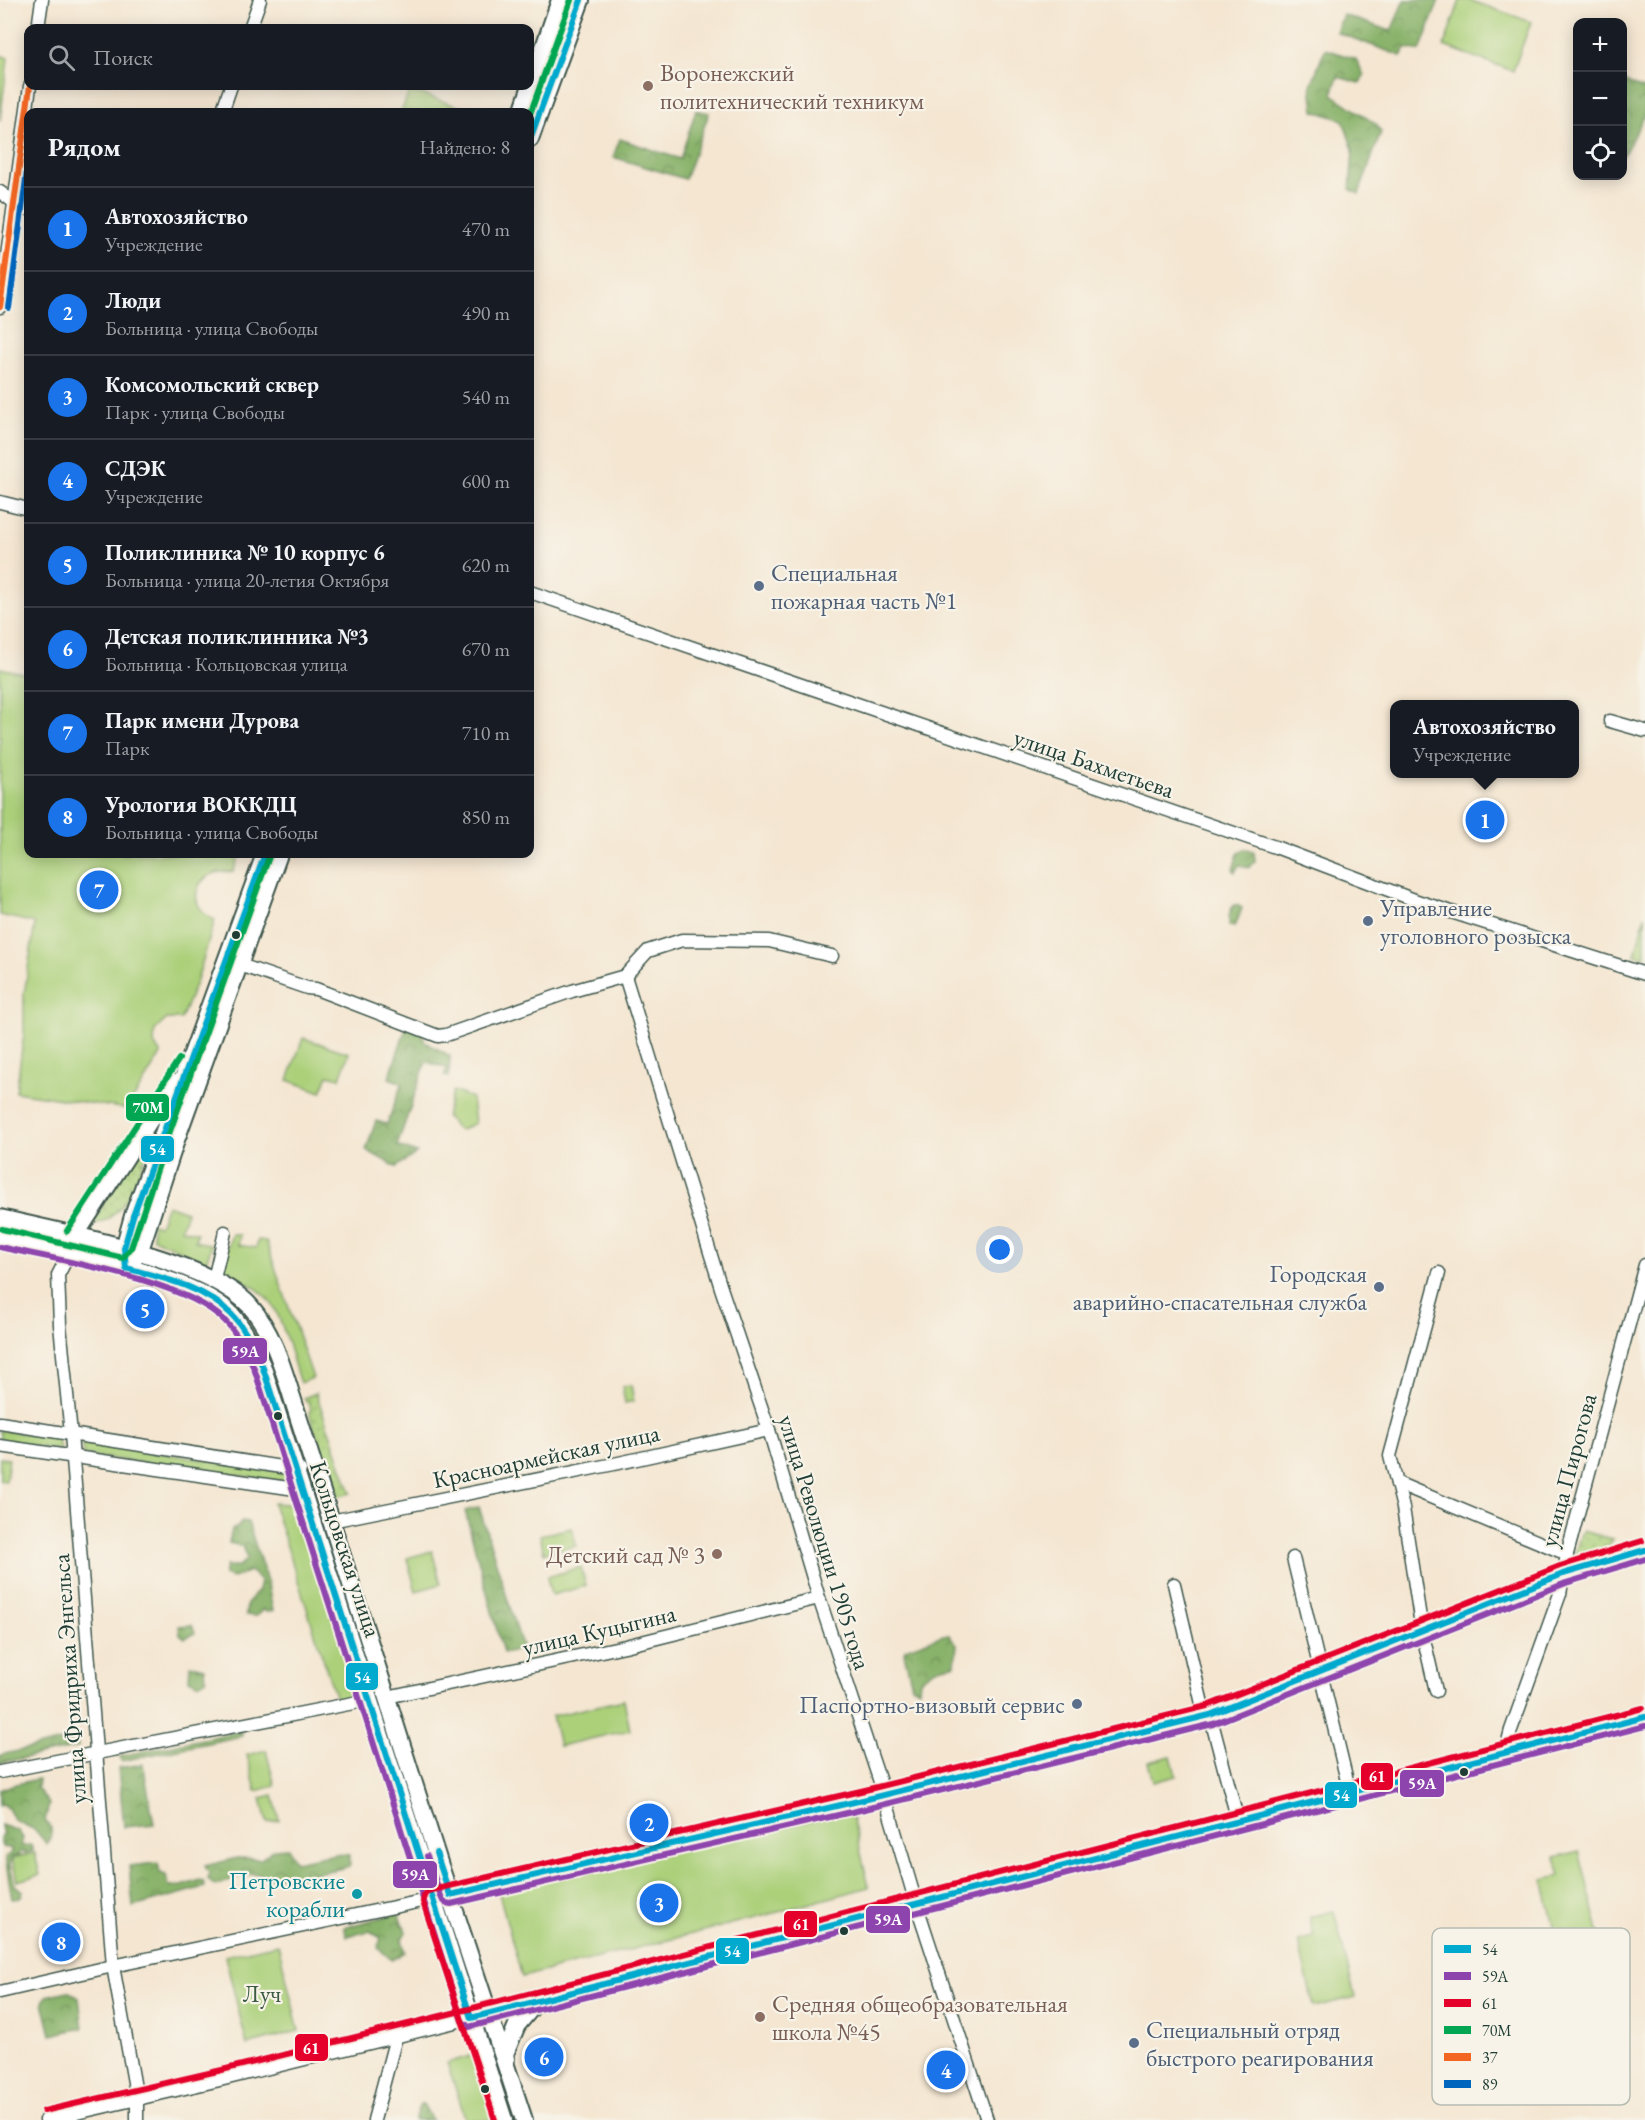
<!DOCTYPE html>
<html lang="ru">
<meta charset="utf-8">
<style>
:root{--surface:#171b24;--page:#242831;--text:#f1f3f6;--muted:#9ea1a6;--line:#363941;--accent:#1a73e8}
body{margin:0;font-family:"EB Garamond",serif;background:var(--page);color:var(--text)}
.controls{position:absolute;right:18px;top:18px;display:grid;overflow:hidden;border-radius:12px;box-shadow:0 3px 15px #0003}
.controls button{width:54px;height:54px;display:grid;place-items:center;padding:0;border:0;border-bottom:2px solid var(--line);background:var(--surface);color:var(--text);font:30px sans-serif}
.you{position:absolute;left:1000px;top:1250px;width:21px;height:21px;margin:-15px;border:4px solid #fff;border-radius:50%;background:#1a73e8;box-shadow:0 0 0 9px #1a73e833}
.badge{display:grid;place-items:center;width:39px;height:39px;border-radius:50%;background:var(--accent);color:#fff;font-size:20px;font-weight:700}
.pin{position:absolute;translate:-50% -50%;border:3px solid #fff;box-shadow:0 2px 6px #0006}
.popup{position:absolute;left:1390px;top:700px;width:189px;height:78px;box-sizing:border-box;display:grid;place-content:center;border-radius:12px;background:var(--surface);filter:drop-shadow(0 2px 4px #0005);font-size:20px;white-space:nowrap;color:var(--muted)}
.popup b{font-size:22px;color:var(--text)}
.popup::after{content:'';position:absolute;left:50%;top:100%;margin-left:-12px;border:12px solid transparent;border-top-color:var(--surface)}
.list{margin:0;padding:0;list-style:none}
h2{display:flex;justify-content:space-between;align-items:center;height:78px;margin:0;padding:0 24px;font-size:26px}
h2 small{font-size:20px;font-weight:400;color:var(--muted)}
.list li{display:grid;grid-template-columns:39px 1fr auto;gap:18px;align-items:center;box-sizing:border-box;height:84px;padding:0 24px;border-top:2px solid var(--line)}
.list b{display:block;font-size:22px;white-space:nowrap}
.list p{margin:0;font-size:20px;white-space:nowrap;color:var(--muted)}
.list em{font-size:20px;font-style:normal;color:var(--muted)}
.icon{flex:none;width:33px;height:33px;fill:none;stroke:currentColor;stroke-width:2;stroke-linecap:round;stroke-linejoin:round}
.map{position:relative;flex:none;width:1645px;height:2120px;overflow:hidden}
.search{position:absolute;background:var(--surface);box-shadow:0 3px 15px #0003;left:24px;top:24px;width:510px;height:66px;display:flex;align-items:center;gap:15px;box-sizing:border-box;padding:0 21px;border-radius:12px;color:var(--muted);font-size:22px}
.panel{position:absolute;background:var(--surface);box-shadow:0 3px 15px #0003;left:24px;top:108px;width:510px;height:750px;border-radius:12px}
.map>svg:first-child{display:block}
.grass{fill:url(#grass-dots);stroke:#668657;stroke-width:1.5}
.forest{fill:url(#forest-crowns);stroke:#54784f;stroke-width:1.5}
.park{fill:#acd07a;stroke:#668657;stroke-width:1.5}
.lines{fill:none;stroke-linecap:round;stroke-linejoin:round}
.minor-casing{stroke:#3f564c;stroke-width:15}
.major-casing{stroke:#3f564c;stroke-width:20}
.minor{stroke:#fff;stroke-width:12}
.major{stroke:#fff;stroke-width:16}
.bus-1-casing{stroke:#f7f3e8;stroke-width:10}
.bus-2-casing{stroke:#f7f3e8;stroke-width:10}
.bus-3-casing{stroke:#f7f3e8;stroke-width:10}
.bus-4-casing{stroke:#f7f3e8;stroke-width:10}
.bus-5-casing{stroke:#f7f3e8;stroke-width:10}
.bus-6-casing{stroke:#f7f3e8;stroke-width:10}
.bus-1{stroke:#00a9ce;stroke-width:6}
.bus-2{stroke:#8e44ad;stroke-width:6}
.bus-3{stroke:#e4002b;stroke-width:6}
.bus-4{stroke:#00a651;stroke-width:6}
.bus-5{stroke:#f26522;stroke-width:6}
.bus-6{stroke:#0065bd;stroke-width:6}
.education-dot{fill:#8d6e63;stroke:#f7f3e8;stroke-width:2}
.service-dot{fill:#5c6f8a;stroke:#f7f3e8;stroke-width:2}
.bus-dot{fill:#1f3d34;stroke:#f7f3e8;stroke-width:2}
.culture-dot{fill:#0f9aa8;stroke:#f7f3e8;stroke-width:2}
.labels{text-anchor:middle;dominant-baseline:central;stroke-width:4.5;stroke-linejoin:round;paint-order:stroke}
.education-label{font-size:24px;fill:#785e54;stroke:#f7f3e8;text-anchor:start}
.service-label{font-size:24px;fill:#4e5e75;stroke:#f7f3e8;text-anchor:start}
.street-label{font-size:24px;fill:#1f3d34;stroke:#f7f3e8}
.culture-label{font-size:24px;fill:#0d838f;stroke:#f7f3e8;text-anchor:end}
.park-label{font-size:24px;fill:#3b5a42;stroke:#f7f3e8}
.key{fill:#f7f3e8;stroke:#b6bcb2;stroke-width:1.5}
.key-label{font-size:16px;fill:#1f3d34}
.line-badge{stroke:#f7f3e8;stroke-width:2}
.badge-label{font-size:16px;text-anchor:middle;font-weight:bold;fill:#fff}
</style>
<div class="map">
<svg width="1645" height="2120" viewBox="0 0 1645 2120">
<defs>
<pattern id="grass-dots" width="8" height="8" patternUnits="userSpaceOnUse" patternTransform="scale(1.5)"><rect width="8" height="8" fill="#acd07a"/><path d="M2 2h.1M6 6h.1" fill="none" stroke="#8baa65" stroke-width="1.8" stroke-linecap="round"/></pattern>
<pattern id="forest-crowns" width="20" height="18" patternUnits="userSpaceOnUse" patternTransform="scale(1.5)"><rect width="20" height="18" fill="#89b26a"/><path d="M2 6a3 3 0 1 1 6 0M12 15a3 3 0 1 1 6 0" fill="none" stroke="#6f9258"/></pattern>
</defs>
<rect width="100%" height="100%" fill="#f7f3e8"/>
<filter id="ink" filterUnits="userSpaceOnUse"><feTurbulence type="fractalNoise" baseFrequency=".0167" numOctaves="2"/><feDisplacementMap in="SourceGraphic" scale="12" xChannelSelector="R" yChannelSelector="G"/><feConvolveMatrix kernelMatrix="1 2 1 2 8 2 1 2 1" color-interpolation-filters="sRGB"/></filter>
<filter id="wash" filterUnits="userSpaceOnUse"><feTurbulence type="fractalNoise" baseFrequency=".008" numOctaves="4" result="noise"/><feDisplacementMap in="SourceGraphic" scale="24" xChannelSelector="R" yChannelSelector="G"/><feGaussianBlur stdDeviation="1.35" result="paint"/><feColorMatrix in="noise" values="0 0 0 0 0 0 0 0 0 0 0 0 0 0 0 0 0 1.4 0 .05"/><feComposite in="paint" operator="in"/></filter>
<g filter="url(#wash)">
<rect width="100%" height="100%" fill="#f4e6d1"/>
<g class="grass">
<path d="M158,1117C147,1148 132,1219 94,1224L93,1221Z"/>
<polygon points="316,1393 318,1399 351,1493 336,1497 309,1412 311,1410 309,1403 306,1402 304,1398"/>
<polygon points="1582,1531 1613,1539 1602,1557 1584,1561 1578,1558 1575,1552"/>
</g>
<g class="forest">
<polygon points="1404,0 1439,0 1420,51 1406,48 1401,56 1336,32 1343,15 1391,31"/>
<polygon points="1325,49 1356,59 1364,75 1360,83 1338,77 1332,94 1377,125 1381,132 1359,194 1350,189 1353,150 1343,120 1314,111 1311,85"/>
<polygon points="1623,81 1645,90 1645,115 1623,156"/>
<polygon points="696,110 709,113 685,179 613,157 620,139 680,159"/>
<polygon points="1244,849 1254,852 1255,861 1249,868 1239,865 1235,872 1233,869 1238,854"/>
<polygon points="1233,905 1237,905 1242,908 1235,927 1229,926 1229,916"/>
<polygon points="407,1025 422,1032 425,1042 450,1056 449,1077 444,1075 447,1068 426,1062 397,1146 417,1153 396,1167 366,1150 376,1121 387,1124 402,1083 389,1078"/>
<polygon points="479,1507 523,1649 503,1653 465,1511"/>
<polygon points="242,1521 248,1522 268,1584 273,1611 266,1612 263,1609 257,1616 246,1615 247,1603 258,1591 260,1580 250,1571 233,1578 224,1575 226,1566 239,1566 247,1559 242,1546 229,1543 232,1529 238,1527"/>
<polygon points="192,1625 195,1633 185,1638 180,1634 179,1626"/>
<path d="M943,1635H949L957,1644L955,1665C940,1666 931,1670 920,1680L919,1690L912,1686L904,1653L905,1649Z"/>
<polygon points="190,1665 205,1668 206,1679 199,1684 189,1679"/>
<polygon points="241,1731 242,1736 121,1761 120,1756"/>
<polygon points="76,1738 78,1747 0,1763 0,1755"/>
<polygon points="143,1764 154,1824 124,1827 118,1768"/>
<polygon points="38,1779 37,1788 49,1804 45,1821 51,1827 51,1838 47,1844 35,1830 14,1820 8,1808 3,1804 0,1806 0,1790 12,1785"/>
<polygon points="1,1825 18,1831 23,1838 21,1846 31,1845 33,1851 25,1853 21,1851 19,1855 11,1857 10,1867 15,1885 23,1892 20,1898 12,1899 5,1857 12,1852 10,1848 2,1847 0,1837 3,1835"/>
<path d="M288,1848L295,1862L335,1854L349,1855L350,1866C328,1872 306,1873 286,1881L282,1875L274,1879C252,1867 237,1878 215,1886L208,1880L209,1873L205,1866L237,1858L261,1859L274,1849Z"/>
<polygon points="158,1863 160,1873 166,1875 169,1887 182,1886 200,1880 204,1882 205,1887 133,1907 129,1866"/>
<polygon points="399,1913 406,1932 402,1939 405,1952 392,1960 378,1948 381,1938 370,1931 347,1936 344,1927"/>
<polygon points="68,1991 79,1998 83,2028 51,2035 43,2002 46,1996"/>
<polygon points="420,2104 423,2104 432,2120 414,2120"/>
</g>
<g class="park">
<polygon points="1460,0 1469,0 1531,22 1513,71 1444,46"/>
<polygon points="0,55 8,58 0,121"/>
<polygon points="410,90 474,112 401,112"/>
<path d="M0,668L28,674V854H240L233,872C196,867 182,905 215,920L197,980L181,1019H167L155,1030L154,1044L161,1054L127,1109L16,1092L24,1033V994L35,923L0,915Z"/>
<polygon points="1645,915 1645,957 1635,955"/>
<polygon points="303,1038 349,1053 340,1078 328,1075 321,1092 288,1080"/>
<polygon points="453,1091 472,1098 475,1123 459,1131 446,1116"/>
<polygon points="167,1205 187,1212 181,1229 197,1233 195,1241 212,1245 206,1262 153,1238 152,1224 159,1225"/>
<path d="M232,1234L240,1235L238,1245L256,1248L258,1240L266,1241L313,1378L300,1383C292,1361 283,1316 269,1300C257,1286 237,1278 221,1269Z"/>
<polygon points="631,1385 634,1401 625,1403 622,1386"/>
<polygon points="0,1430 58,1438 60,1450 0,1441"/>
<polygon points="82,1441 284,1472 286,1482 83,1455"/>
<polygon points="0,1458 9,1459 6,1481 0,1480"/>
<polygon points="273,1503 298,1505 360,1698 337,1702"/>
<polygon points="572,1528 576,1546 544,1553 540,1535"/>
<polygon points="432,1551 441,1584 416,1591 407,1558"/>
<polygon points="581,1567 586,1586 551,1595 547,1577"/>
<polygon points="624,1700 630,1730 559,1746 552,1716"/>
<polygon points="266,1750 275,1786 256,1791 247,1755"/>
<polygon points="1171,1756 1176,1776 1153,1782 1148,1762"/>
<polygon points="273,1795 279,1820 267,1823 261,1798"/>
<polygon points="851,1812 869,1887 767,1915 522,1977 498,1890"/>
<polygon points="1579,1851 1600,1936 1559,1946 1543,1880 1560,1876 1555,1857"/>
<polygon points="35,1853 40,1875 17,1881 12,1858"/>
<polygon points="1334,1911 1355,1997 1314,2007 1298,1941 1314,1937 1310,1917"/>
<polygon points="278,1944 299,2031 247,2045 225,1956"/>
<polygon points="474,2055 495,2120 466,2120 447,2063"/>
</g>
</g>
<g filter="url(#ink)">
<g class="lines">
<g class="minor-casing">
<g id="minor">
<polyline points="38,28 42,0"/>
<polyline points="250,28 260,0"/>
<polyline points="222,112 231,86"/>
<polyline points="0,192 15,203 28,209"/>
<polyline points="0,307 30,86"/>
<polyline points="0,502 28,509"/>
<polyline points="530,592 1278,848 1420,902 1645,974"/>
<polyline points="1610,721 1645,731"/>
<polyline points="240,965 307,988 316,989 438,1036 446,1035 572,991 625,976"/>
<polyline points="625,976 721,1288 769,1430 819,1598 884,1794 916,1903 987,2120"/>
<polyline points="625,976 648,951 682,940 769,941 832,956"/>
<polyline points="75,1236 69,1254 58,1275 60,1325 71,1434 113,1966 137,2099 137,2120"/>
<polyline points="214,1279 225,1232"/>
<polyline points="0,1423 300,1470"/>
<polyline points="0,1446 302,1490"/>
<polyline points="1397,1483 1567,1554"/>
<polyline points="331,1521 614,1464 769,1430"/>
<polyline points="1293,1558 1350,1793"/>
<polyline points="1174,1584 1203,1708 1210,1715 1238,1821"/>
<polyline points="1436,1691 1422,1631 1403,1508 1390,1456 1439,1273"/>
<polyline points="387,1697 625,1646 819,1598"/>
<polyline points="1505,1753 1511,1730 1560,1594 1567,1554 1645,1265"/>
<polyline points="0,1772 369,1700"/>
<polyline points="0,1992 113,1966 432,1899"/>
<polyline points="46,2120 224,2079 471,2018"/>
<polyline points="374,2120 396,2037"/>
</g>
</g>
<g class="major-casing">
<g id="major">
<polyline points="522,112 560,0"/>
<polyline points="530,139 581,0"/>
<path d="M0,1218C63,1233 208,1259 250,1306C272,1331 282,1365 292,1397L441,1869L524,2120"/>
<polyline points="75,1236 174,1083"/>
<path d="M0,1238C56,1251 193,1274 231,1314C244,1329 253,1347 262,1365L504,2120"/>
<polyline points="125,1258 124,1248 133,1216 265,854"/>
<polyline points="132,1261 139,1253 177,1137 279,854"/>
<polyline points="432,1899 867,1799 1087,1744 1210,1715 1563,1574 1645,1550"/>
<polyline points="471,2018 1645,1717"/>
<polyline points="506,2059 505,2054 517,2025 538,2000"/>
</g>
</g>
<use href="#minor" class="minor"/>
<use href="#major" class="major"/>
<g class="bus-1-casing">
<g id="bus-1">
<polyline points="530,139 581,0"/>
<path d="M265,854L133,1216L124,1248L126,1268C162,1278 203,1286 231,1314C245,1328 253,1347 262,1365L471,2018L1645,1717"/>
<polyline points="436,1853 450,1895 867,1799 1210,1715 1563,1574 1645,1550"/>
</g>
</g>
<g class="bus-2-casing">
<g id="bus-2">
<path d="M0,1247C58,1260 185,1280 225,1321C238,1334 246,1353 254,1368L462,2021L469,2027L1645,1726"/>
<polyline points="427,1856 442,1899 446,1903 451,1904 869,1808 1213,1724 1566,1583 1645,1559"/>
</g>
</g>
<g class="bus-3-casing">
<g id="bus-3">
<polyline points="44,2111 222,2070 469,2009 1643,1708"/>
<polyline points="495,2120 423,1902 424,1896 428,1891 865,1790 1207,1706 1560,1566 1642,1541"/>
</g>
</g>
<g class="bus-4-casing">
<g id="bus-4">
<polyline points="530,114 571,0"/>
<polyline points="2,1229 123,1258 131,1248 169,1134 270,854"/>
<polyline points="67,1231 179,1059"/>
</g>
</g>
<g class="bus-5-casing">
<polyline id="bus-5" points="0,307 30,86"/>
</g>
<g class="bus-6-casing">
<polyline id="bus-6" points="9,308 28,164"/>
</g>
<use href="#bus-1" class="bus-1"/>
<use href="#bus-2" class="bus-2"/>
<use href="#bus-3" class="bus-3"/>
<use href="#bus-4" class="bus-4"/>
<use href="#bus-5" class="bus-5"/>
<use href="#bus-6" class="bus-6"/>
</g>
</g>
<g class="education-dot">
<circle cx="648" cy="86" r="6"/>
<circle cx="717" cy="1554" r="6"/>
<circle cx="760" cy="2017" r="6"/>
</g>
<g class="service-dot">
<circle cx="759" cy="586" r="6"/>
<circle cx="1368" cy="921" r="6"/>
<circle cx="1379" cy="1287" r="6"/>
<circle cx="1077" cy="1704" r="6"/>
<circle cx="1134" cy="2043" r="6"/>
</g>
<g class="bus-dot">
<circle cx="236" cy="935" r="5"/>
<circle cx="278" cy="1416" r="5"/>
<circle cx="1464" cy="1772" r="5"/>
<circle cx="844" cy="1931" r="5"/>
<circle cx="485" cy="2089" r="5"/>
</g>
<circle class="culture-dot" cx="357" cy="1894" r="6"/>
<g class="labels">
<g class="education-label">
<text x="660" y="72">Воронежский<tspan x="660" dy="28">политехнический техникум</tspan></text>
<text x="705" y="1554" text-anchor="end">Детский сад № 3</text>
<text x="772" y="2003">Средняя общеобразовательная<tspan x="772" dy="28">школа №45</tspan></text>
</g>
<g class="service-label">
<text x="771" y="572">Специальная<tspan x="771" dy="28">пожарная часть №1</tspan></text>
<text x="1380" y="907">Управление<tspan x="1380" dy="28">уголовного розыска</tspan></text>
<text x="1367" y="1273" text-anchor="end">Городская<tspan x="1367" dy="28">аварийно-спасательная служба</tspan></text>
<text x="1065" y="1704" text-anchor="end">Паспортно-визовый сервис</text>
<text x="1146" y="2029">Специальный отряд<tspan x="1146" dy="28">быстрого реагирования</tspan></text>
</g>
<g class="street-label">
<text transform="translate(1094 763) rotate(19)">улица Бахметьева</text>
<text transform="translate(546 1456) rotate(-12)">Красноармейская улица</text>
<text transform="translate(1568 1470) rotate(-75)">улица Пирогова</text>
<text transform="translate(825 1542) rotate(73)">улица Революции 1905 года</text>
<text transform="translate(346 1549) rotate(72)">Кольцовская улица</text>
<text transform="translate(599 1630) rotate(-13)">улица Куцыгина</text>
<text transform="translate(69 1679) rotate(-94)">улица Фридриха Энгельса</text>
</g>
<g class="culture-label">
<text x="345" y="1880">Петровские<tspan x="345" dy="28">корабли</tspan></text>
</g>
<g class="park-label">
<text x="262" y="1993">Луч</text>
</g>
</g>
<rect x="1432" y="1928" width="198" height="177" rx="9" class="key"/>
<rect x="1444" y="1945" width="27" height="8" fill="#00a9ce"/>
<rect x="1444" y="1972" width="27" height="8" fill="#8e44ad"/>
<rect x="1444" y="1999" width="27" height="8" fill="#e4002b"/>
<rect x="1444" y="2026" width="27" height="8" fill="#00a651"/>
<rect x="1444" y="2053" width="27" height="8" fill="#f26522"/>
<rect x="1444" y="2080" width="27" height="8" fill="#0065bd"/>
<g class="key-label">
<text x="1482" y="1955">54</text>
<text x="1482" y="1982">59А</text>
<text x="1482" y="2009">61</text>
<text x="1482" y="2036">70М</text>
<text x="1482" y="2063">37</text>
<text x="1482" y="2090">89</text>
</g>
<g class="line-badge">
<rect x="125" y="1093" width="45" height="29" rx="6" fill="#00a651"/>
<rect x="140" y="1135" width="35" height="28" rx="6" fill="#00a9ce"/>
<rect x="222" y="1337" width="46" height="28" rx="6" fill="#8e44ad"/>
<rect x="345" y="1662" width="34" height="29" rx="6" fill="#00a9ce"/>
<rect x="1360" y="1762" width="34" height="29" rx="6" fill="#e4002b"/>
<rect x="1399" y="1769" width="46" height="29" rx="6" fill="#8e44ad"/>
<rect x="1324" y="1781" width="34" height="28" rx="6" fill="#00a9ce"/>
<rect x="392" y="1860" width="46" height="29" rx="6" fill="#8e44ad"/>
<rect x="865" y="1905" width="46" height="29" rx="6" fill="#8e44ad"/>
<rect x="783" y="1910" width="35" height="28" rx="6" fill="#e4002b"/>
<rect x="715" y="1937" width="35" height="28" rx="6" fill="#00a9ce"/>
<rect x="294" y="2033" width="35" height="29" rx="6" fill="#e4002b"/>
</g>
<g class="badge-label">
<text x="148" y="1113">70М</text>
<text x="157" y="1155">54</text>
<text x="245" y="1357">59А</text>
<text x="362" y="1683">54</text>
<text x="1377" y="1782">61</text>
<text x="1422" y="1789">59А</text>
<text x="1341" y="1801">54</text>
<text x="415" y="1880">59А</text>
<text x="888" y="1925">59А</text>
<text x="801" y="1930">61</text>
<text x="732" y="1957">54</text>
<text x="311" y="2054">61</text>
</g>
</svg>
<div class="controls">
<button>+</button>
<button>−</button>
<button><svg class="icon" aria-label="locate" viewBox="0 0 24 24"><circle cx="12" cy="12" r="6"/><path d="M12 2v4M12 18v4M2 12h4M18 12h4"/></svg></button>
</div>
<div class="you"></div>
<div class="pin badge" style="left:1485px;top:820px">1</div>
<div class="popup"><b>Автохозяйство</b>Учреждение</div>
<div class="pin badge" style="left:649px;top:1823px">2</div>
<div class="pin badge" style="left:659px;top:1903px">3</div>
<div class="pin badge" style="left:946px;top:2070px">4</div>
<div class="pin badge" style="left:145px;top:1309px">5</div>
<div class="pin badge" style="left:544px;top:2057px">6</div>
<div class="pin badge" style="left:99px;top:890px">7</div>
<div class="pin badge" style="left:61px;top:1942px">8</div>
<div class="search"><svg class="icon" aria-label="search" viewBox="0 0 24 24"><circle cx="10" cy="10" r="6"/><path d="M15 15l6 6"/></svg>Поиск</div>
<section class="panel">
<h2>Рядом<small>Найдено: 8</small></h2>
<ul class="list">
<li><span class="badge">1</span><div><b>Автохозяйство</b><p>Учреждение</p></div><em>470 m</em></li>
<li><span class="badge">2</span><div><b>Люди</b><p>Больница · улица Свободы</p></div><em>490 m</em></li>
<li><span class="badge">3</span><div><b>Комсомольский сквер</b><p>Парк · улица Свободы</p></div><em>540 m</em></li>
<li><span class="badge">4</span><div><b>СДЭК</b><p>Учреждение</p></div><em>600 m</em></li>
<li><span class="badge">5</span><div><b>Поликлиника № 10 корпус 6</b><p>Больница · улица 20-летия Октября</p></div><em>620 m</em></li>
<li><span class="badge">6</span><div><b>Детская поликлинника №3</b><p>Больница · Кольцовская улица</p></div><em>670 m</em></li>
<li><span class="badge">7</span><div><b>Парк имени Дурова</b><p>Парк</p></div><em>710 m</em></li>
<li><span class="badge">8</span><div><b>Урология ВОККДЦ</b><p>Больница · улица Свободы</p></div><em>850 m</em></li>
</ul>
</section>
</div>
